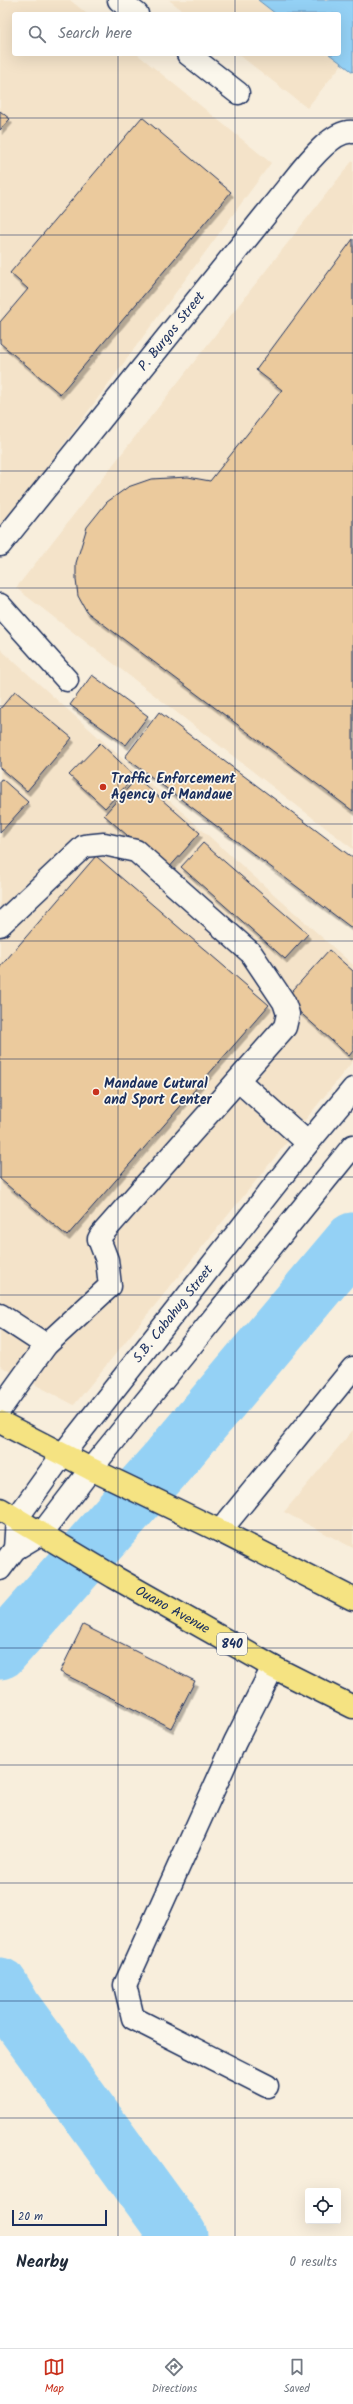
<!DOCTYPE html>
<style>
:root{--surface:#fff;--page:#f6f6f7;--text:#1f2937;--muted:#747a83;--line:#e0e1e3;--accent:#c8321e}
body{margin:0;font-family:Kalam,sans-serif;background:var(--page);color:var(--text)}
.controls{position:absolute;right:12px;bottom:12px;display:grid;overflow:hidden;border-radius:4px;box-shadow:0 4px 16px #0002}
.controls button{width:36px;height:36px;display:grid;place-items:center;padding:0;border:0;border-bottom:1px solid var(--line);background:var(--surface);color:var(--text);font:20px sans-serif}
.scale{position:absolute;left:12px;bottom:10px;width:95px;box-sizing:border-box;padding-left:4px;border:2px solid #1b2f5e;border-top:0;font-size:11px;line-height:14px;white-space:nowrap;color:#1b2f5e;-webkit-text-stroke:3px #fbf7ec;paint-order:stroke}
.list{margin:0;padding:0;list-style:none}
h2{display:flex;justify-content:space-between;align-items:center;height:52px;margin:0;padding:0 16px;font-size:17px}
h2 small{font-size:13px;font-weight:400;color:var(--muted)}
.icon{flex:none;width:22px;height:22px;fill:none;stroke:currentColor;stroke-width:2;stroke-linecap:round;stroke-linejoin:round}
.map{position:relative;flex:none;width:353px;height:2236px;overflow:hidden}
.search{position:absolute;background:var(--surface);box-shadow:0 4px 16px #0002;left:12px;right:12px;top:12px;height:44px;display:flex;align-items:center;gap:10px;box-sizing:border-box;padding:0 14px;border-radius:4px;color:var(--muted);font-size:15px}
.sheet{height:112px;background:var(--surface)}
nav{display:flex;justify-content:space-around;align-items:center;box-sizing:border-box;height:56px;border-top:1px solid var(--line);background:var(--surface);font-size:11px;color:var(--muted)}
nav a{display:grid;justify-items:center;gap:2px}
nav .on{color:var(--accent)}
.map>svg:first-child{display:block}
.built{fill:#f4e3c9}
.water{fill:#94d1f5;stroke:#6490b9}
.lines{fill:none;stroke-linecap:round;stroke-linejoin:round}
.stream{stroke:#6490b9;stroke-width:10}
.river{stroke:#94d1f5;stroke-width:57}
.building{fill:#ebca9d;stroke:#1b2f5e;filter:url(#shadow)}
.minor-casing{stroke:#1b2f5e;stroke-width:25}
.highway-casing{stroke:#1b2f5e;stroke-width:25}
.minor{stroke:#fbf7ec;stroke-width:22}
.highway{stroke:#f5e382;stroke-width:22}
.grid{fill:none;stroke:#1b2f5e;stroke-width:1;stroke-opacity:0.55}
.poi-dot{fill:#c8321e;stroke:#fbf7ec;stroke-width:1.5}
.labels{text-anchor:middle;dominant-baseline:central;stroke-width:3.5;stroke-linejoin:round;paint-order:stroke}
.shield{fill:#fbf7ec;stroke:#5e6b89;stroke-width:1}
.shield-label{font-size:13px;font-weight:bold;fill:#1b2f5e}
.street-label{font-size:14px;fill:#1b2f5e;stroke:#fbf7ec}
.poi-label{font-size:14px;font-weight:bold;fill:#1b2f5e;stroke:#fbf7ec;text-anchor:start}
</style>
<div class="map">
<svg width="353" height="2236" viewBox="0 0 353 2236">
<defs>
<filter id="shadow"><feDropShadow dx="2.5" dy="4.5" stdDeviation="0" flood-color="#0004"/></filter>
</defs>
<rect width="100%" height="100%" fill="#f8eedc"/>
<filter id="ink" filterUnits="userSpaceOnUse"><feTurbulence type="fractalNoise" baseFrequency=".025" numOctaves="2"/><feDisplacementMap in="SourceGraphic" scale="8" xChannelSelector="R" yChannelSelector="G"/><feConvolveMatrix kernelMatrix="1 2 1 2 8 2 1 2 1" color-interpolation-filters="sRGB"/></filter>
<g filter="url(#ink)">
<g class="built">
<polygon points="0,0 70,0 87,14 14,14 14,54 137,54 271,163 0,531"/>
<polygon points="169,0 258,0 276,14 187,14"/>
<polygon points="238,54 329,54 342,64 307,108"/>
<polygon points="353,160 353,849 16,588"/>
<polygon points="0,649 353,965 353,1061 74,1405 0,1366"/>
<polygon points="353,1430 353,1548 284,1512"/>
</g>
<polygon class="water" points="258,0 353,0 353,72 329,54 339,54 339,14 276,14"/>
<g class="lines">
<polyline class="stream" points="0,1630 11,1638"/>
<g class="river">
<polyline points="0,1651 163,1467 353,1241"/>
<polyline points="0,1986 14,2010 179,2236"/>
</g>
</g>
<g class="building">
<polygon points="0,111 10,119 0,130"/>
<polygon points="142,117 231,192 60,394 0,343 0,322 28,289 10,273"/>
<polygon points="353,239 353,811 87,612 78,596 76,580 76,563 87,527 107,502 128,487 151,479 188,477 210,481 282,390 256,370"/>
<polygon points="92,675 148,716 126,745 70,705"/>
<polygon points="15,691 72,738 27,791 0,768 0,709"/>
<polygon points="159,712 353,858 353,929 125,757"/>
<polygon points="100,743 135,776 105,808 69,775"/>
<polygon points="137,778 200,833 167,870 104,815"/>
<polygon points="2,779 28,802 0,833 0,780"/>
<polygon points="203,843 308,934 285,959 181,867"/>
<polygon points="96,856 269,1005 67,1236 0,1179 0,967"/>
<polygon points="329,950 353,971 353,1051 349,1056 285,999"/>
<polygon points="83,1625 195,1681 171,1728 60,1672"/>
</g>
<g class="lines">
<g class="minor-casing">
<g id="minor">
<polyline points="119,0 137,14"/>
<polyline points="188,54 238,93"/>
<path id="s1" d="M0,545L288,187C301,171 331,129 353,132"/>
<polyline points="0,605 67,680"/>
<polyline points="0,925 84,846 104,844 136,851 251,953 284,1002 288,1014 285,1027 102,1234 99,1239 107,1260 110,1286 46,1345 0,1409"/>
<polyline points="239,1081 308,1143"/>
<polyline points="0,1315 46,1345"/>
<polyline points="220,1531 353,1368"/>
<path id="s2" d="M15,1549L17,1518L63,1454L308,1143L353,1089"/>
<polyline points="0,1569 15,1549 42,1533 91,1469 353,1146"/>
<polyline points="267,2086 133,2018 125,1985 235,1742 273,1667"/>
</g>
</g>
<g class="highway-casing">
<g id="highway">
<polyline points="0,1422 91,1469 220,1531 353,1599"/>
<path id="s3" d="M0,1509L114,1577L273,1667L353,1707"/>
</g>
</g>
<use href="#minor" class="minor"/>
<use href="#highway" class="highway"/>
</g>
</g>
<path class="grid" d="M118,0V14M235,0V14M118,54V2236M235,54V2236M0,118H353M0,235H353M0,353H353M0,471H353M0,588H353M0,706H353M0,824H353M0,941H353M0,1059H353M0,1177H353M0,1295H353M0,1412H353M0,1530H353M0,1648H353M0,1765H353M0,1883H353M0,2001H353M0,2118H353"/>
<g class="poi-dot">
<circle cx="103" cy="787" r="4"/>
<circle cx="96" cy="1092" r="4"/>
</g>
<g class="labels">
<rect class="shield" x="217" y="1633" width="30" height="22" rx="3"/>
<g class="shield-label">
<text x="232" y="1644">840</text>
</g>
<g class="street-label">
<text stroke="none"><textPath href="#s1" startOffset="274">P. Burgos Street</textPath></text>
<text stroke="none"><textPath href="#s2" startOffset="288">S.B. Cabahug Street</textPath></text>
<text stroke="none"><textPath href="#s3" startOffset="200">Ouano Avenue</textPath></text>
</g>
<g class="poi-label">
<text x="111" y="779">Traffic Enforcement<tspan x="111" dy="16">Agency of Mandaue</tspan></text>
<text x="104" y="1084">Mandaue Cutural<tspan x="104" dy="16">and Sport Center</tspan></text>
</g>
</g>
</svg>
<div class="controls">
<button><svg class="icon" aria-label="locate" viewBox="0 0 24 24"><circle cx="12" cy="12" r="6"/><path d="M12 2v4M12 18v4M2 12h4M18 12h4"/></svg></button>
</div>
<div class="scale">20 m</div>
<div class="search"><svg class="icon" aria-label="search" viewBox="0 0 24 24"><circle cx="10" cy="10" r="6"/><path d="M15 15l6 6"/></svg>Search here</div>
</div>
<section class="sheet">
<h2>Nearby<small>0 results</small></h2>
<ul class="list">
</ul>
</section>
<nav>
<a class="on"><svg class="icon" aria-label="map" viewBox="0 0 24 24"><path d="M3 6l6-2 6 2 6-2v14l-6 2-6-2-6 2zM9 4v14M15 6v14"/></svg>Map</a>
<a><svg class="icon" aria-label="directions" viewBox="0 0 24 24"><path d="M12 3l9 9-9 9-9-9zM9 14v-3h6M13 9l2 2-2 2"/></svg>Directions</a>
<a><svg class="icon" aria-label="saved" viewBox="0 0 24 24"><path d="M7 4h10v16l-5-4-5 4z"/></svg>Saved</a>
</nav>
